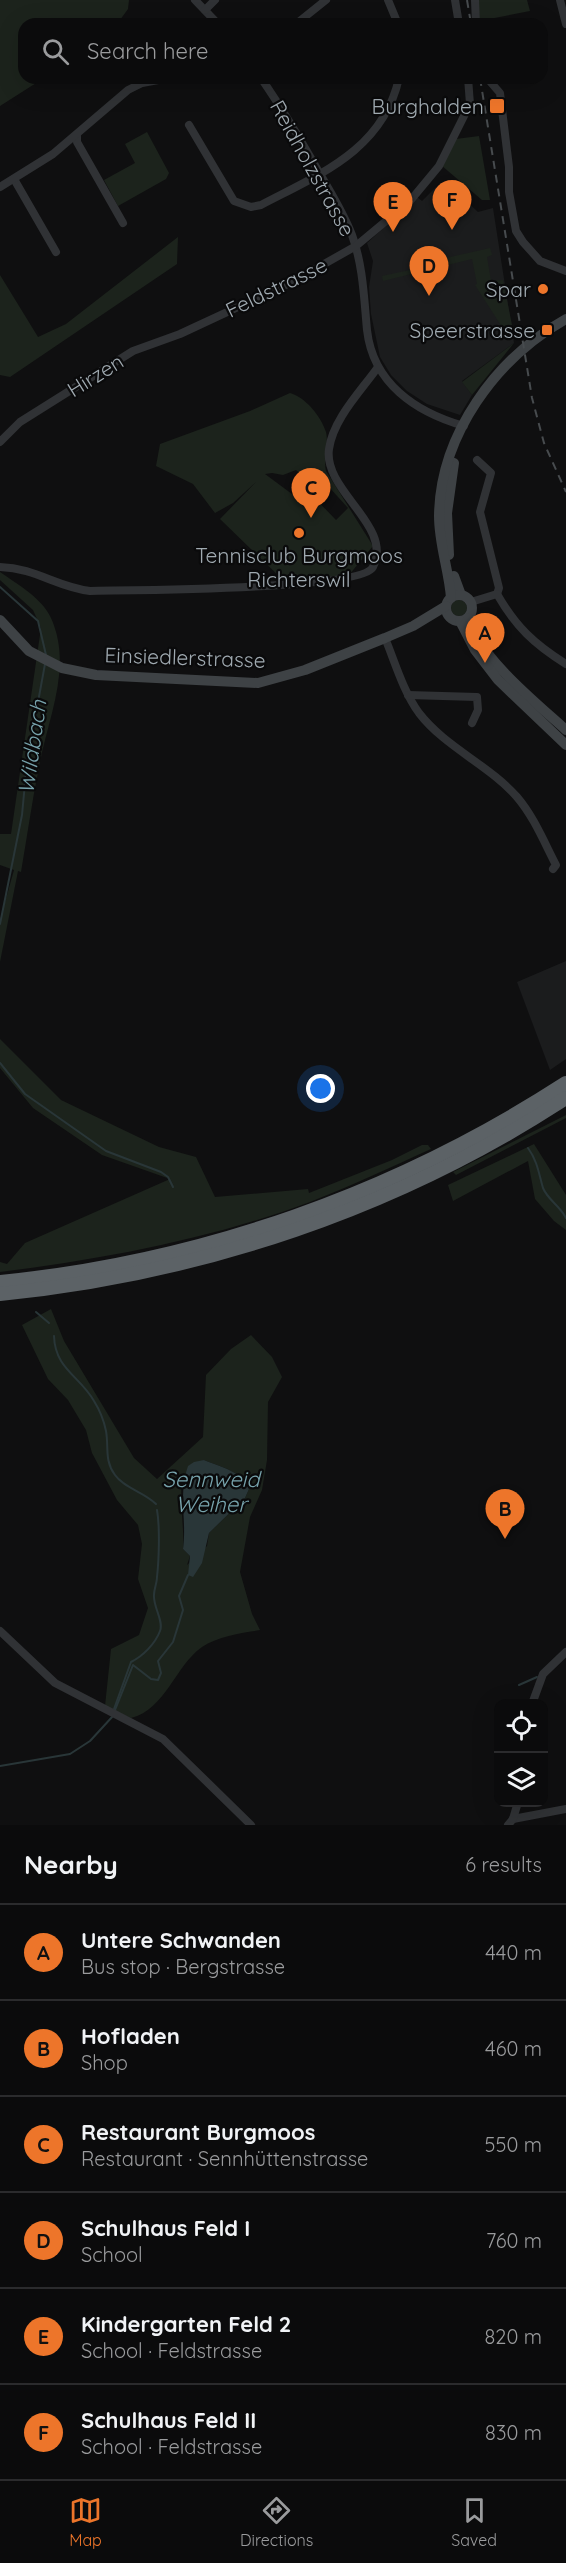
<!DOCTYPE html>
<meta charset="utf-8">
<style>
:root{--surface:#0b0b0c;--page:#19191a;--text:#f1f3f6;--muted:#9a9b9d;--line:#2b2b2d;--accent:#ed752a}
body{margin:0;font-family:Quicksand,sans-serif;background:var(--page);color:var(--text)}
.controls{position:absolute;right:18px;bottom:18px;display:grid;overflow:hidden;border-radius:12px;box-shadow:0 6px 24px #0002}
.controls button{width:54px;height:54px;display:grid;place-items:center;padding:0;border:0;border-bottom:2px solid var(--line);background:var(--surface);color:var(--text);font:30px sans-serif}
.you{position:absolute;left:321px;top:1089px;width:21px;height:21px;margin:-15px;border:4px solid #fff;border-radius:50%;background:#1a73e8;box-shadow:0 0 0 9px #1a73e833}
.badge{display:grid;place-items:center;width:39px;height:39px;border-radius:50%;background:var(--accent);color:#111;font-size:20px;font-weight:700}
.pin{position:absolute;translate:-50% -50px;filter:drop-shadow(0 2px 3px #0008)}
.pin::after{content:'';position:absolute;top:32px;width:21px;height:18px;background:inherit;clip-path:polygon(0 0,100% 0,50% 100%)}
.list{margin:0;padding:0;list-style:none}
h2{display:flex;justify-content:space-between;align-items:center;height:78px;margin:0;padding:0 24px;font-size:26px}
h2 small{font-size:20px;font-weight:400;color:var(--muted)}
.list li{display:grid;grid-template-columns:39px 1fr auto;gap:18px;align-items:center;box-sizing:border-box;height:96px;padding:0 24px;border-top:2px solid var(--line)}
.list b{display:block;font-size:22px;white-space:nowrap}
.list p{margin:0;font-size:20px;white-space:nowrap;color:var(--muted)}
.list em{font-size:20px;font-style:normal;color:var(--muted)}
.icon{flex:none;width:33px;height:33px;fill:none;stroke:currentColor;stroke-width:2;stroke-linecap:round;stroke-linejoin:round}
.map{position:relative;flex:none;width:566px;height:1825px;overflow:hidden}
.search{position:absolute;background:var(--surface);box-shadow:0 6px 24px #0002;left:18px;right:18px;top:18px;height:66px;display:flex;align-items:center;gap:15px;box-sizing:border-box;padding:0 21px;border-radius:18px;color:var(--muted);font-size:22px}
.sheet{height:654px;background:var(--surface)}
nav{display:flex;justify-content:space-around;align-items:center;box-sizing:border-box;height:84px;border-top:2px solid var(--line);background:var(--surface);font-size:16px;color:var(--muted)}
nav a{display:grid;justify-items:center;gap:3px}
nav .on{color:var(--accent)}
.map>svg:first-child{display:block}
.built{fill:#1b1c1d}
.green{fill:#1c231c;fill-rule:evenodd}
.water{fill:#293638}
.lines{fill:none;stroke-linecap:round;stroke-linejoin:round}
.stream{stroke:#293638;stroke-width:2}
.minor{stroke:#303235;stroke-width:8}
.secondary{stroke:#3e4245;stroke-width:10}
.motorway{stroke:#5c6266;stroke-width:14}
.rail{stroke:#474b4e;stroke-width:2;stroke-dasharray:8 6;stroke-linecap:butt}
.poi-dot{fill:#ed752a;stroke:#0a0a0b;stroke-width:2}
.labels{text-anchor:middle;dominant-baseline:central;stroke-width:4.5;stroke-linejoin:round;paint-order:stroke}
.poi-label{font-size:21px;fill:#a0aab1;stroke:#0a0a0b;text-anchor:end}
.street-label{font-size:21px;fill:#a0aab1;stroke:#0a0a0b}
.water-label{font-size:22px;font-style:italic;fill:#77a3ac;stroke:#0a0a0b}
</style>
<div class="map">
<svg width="566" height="1825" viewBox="0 0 566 1825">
<rect width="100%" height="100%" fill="#0f0f10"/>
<g class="built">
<polygon points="446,182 478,212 493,208 514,343 462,381 472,395 460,415 427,404 407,391 391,375 380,357 371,314 369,287 373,261 367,243 417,197 422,201 436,187 440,189"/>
<polygon points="566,961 566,1059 550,1070 517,982"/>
</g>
<g class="green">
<polygon points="0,0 129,0 128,9 117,24 24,24 24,78 44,78 0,106"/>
<polygon points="478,0 527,0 530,11 479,21"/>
<polygon points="147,132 169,173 166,179 118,206 104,180 135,163 125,144"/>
<polygon points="479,136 490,200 482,200 441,165 456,139"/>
<polygon points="178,237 177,264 10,377 0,375 0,275 38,337 66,324"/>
<polygon points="490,248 492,255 487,257 491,281 503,280 512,325 502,327 475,285 477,284 472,259 383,281 382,276 438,264 437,260"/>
<polygon points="514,343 472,395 462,382"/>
<path d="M290,393C305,397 321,416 326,432C329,444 323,458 326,471L373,546L349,575L284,581L220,519L256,482L233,503L215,513L193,484L156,466L160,444L250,411ZM296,470L309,481L319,476L348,508L336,520L307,490L296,497L265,474L272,473L283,475Z"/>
<path d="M0,572C17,584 42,598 51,618C73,667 48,717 39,767C32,801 27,837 21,872L18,871L0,962V920L14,870L0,865V834H11L41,628L33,610L0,580Z"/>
<circle cx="459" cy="608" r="8"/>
<path d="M0,1039L61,1100L159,1147L196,1157L215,1197L308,1189L309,1193L392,1160L422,1145H428L431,1149C391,1167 351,1186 310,1202C211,1239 105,1259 0,1272V1262L7,1264L25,1243L170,1179L102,1155L33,1108L0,1068Z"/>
<polygon points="566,1115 566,1118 456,1175 453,1172"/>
<polygon points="534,1144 566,1195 566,1230 554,1221 535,1199 528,1161 453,1201 448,1185"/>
<path d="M51,1309L64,1341L134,1458L157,1479L203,1437L206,1375L231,1349L251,1335L272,1357L282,1377L268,1402L267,1460L262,1490L250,1517L240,1572L252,1614L260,1630C241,1633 218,1636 202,1647C175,1666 166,1709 131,1718L105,1706L111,1649L139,1635L148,1608L138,1579L142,1544L138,1525L117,1500L92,1453L86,1430L68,1400L48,1379L22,1325ZM204,1460C223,1468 240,1470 249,1489L245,1498L209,1533L207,1546L187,1565L190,1556L183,1549C185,1533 178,1492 183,1481C187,1473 198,1466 204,1460Z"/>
</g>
<path class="water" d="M204,1460C223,1468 240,1470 249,1489L245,1498L209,1533L202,1563L193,1577L188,1575L190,1556L183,1549C187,1520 178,1495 188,1466L194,1462Z"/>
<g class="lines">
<g class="stream">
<polyline points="0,587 38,621 46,655"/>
<polyline points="0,924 22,815 27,762 45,664"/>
<polyline points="0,1063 25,1094 106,1151 161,1172 168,1177 173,1187"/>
<path d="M528,1148C537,1160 539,1174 543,1188C548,1200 560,1206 566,1218"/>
<polyline points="36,1312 49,1323"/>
<path d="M54,1336C55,1369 80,1376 94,1401C99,1409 104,1421 106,1431C109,1447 104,1460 115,1475C124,1488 144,1492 156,1504"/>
<polyline points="519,1685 537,1677"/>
<path d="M114,1709L131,1662C143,1656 155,1644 160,1631C164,1621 153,1607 154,1595C154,1589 157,1583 157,1577C159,1559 160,1527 157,1510"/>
<polyline points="115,1710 133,1665 151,1679 158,1680 161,1673 158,1661 173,1642 183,1610 179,1596 188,1575"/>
<polyline points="0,1766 70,1754 90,1741 113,1716"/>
</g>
<g class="minor">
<polyline points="195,0 218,24"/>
<polyline points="388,0 398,24"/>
<polyline points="455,0 459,24"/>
<polyline points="475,0 476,24"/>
<polyline points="560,0 566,24"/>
<polyline points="205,10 215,0"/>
<polyline points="296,24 326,0"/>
<path d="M261,78C281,107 299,137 316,167C329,190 343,211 352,235C363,265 364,298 367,330C373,383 415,412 464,426"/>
<polyline points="487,78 500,93 509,167 509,192 516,231 523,242 540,261 566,271"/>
<path d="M189,125L234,201L251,207L261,205C320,174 383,150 399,78"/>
<polyline points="77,135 77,142 123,223"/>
<polyline points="14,179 56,252"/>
<polyline points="0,187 53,154 128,90 142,83 169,78"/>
<polyline points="0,442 20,422 133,351 180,334 294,281 356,246 410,201 439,166 470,104 468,78"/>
<polyline points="477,460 491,473 480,512 499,588 497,594"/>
<path d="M0,567C36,568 56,587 90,591C126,590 362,590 373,567C394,526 323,491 329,449C333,419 361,391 378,367"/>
<path d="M471,602L497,594C516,627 534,644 566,664"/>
<path d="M385,638C395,662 403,691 419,713C445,747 489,765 517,797C534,817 544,842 556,865L553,869"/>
<polyline points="408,695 477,697 478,710 472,723"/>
<polyline points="0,1631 55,1683 163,1739 251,1825"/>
<polyline points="532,1704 543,1674 566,1652"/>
<polyline points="513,1819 566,1809"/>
<polyline points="508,1825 513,1819 518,1802"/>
</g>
<g class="secondary">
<polyline points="449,555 447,513 454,463"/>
<polyline points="454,576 461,595"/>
<circle cx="459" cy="608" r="13"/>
<path d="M451,598C449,570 439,545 439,516C440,435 496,358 566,319"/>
<path d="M468,618C482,660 534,701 566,730"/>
<polyline points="0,620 29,651 62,668 96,675 258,683 305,670 385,638 413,626 446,606"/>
<polyline points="460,621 475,650 498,680 566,745"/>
</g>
<g class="motorway">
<path d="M0,1282C202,1262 396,1193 566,1083"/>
<path d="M0,1294C201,1274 396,1209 566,1098"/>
</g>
<g class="rail">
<polyline points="467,0 471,24"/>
<polyline points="480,78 532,398 544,443 566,492"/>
</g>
</g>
<g class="poi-dot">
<rect x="489" y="98" width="16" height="16" rx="3"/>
<circle cx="543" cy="289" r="6"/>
<rect x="541" y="324" width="12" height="12" rx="3"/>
<circle cx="299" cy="533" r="6"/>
</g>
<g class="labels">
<g class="poi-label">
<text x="484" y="106">Burghalden</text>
<text x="531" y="289">Spar</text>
<text x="535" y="330">Speerstrasse</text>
<text x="299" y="555" text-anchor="middle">Tennisclub Burgmoos<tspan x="299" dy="24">Richterswil</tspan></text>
</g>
<g class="street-label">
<text transform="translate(313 168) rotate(61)">Reidholzstrasse</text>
<text transform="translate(276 287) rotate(-26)">Feldstrasse</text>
<text transform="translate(95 375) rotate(-32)">Hirzen</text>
<text transform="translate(185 657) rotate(2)">Einsiedlerstrasse</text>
</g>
<g class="water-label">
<text transform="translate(32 747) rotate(-82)">Wildbach</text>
<text x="211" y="1479">Sennweid<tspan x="211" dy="25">Weiher</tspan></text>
</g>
</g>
</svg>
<div class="controls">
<button><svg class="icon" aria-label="locate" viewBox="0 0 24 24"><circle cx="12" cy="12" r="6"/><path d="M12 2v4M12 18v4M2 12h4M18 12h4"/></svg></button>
<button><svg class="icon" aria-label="layers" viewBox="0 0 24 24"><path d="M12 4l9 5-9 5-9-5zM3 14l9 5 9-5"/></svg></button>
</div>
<div class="you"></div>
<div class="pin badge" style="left:485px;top:663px">A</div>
<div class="pin badge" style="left:505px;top:1539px">B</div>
<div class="pin badge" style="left:311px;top:518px">C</div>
<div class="pin badge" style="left:429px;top:296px">D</div>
<div class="pin badge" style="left:393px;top:232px">E</div>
<div class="pin badge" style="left:452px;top:230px">F</div>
<div class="search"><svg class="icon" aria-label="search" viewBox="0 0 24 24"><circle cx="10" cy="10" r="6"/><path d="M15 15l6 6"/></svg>Search here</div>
</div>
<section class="sheet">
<h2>Nearby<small>6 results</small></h2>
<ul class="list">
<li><span class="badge">A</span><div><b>Untere Schwanden</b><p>Bus stop · Bergstrasse</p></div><em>440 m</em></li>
<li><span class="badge">B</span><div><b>Hofladen</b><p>Shop</p></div><em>460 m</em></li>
<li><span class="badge">C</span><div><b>Restaurant Burgmoos</b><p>Restaurant · Sennhüttenstrasse</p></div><em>550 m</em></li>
<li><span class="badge">D</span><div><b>Schulhaus Feld I</b><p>School</p></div><em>760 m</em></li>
<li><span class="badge">E</span><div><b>Kindergarten Feld 2</b><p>School · Feldstrasse</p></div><em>820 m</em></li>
<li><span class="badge">F</span><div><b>Schulhaus Feld II</b><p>School · Feldstrasse</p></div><em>830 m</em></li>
</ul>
</section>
<nav>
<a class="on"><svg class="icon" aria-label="map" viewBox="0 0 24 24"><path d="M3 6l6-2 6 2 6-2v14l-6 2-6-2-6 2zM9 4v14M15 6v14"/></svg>Map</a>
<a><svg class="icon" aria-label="directions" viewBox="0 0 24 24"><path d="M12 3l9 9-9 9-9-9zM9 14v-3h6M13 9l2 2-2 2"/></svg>Directions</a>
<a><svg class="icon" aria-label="saved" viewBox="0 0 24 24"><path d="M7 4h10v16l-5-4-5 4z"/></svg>Saved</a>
</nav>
